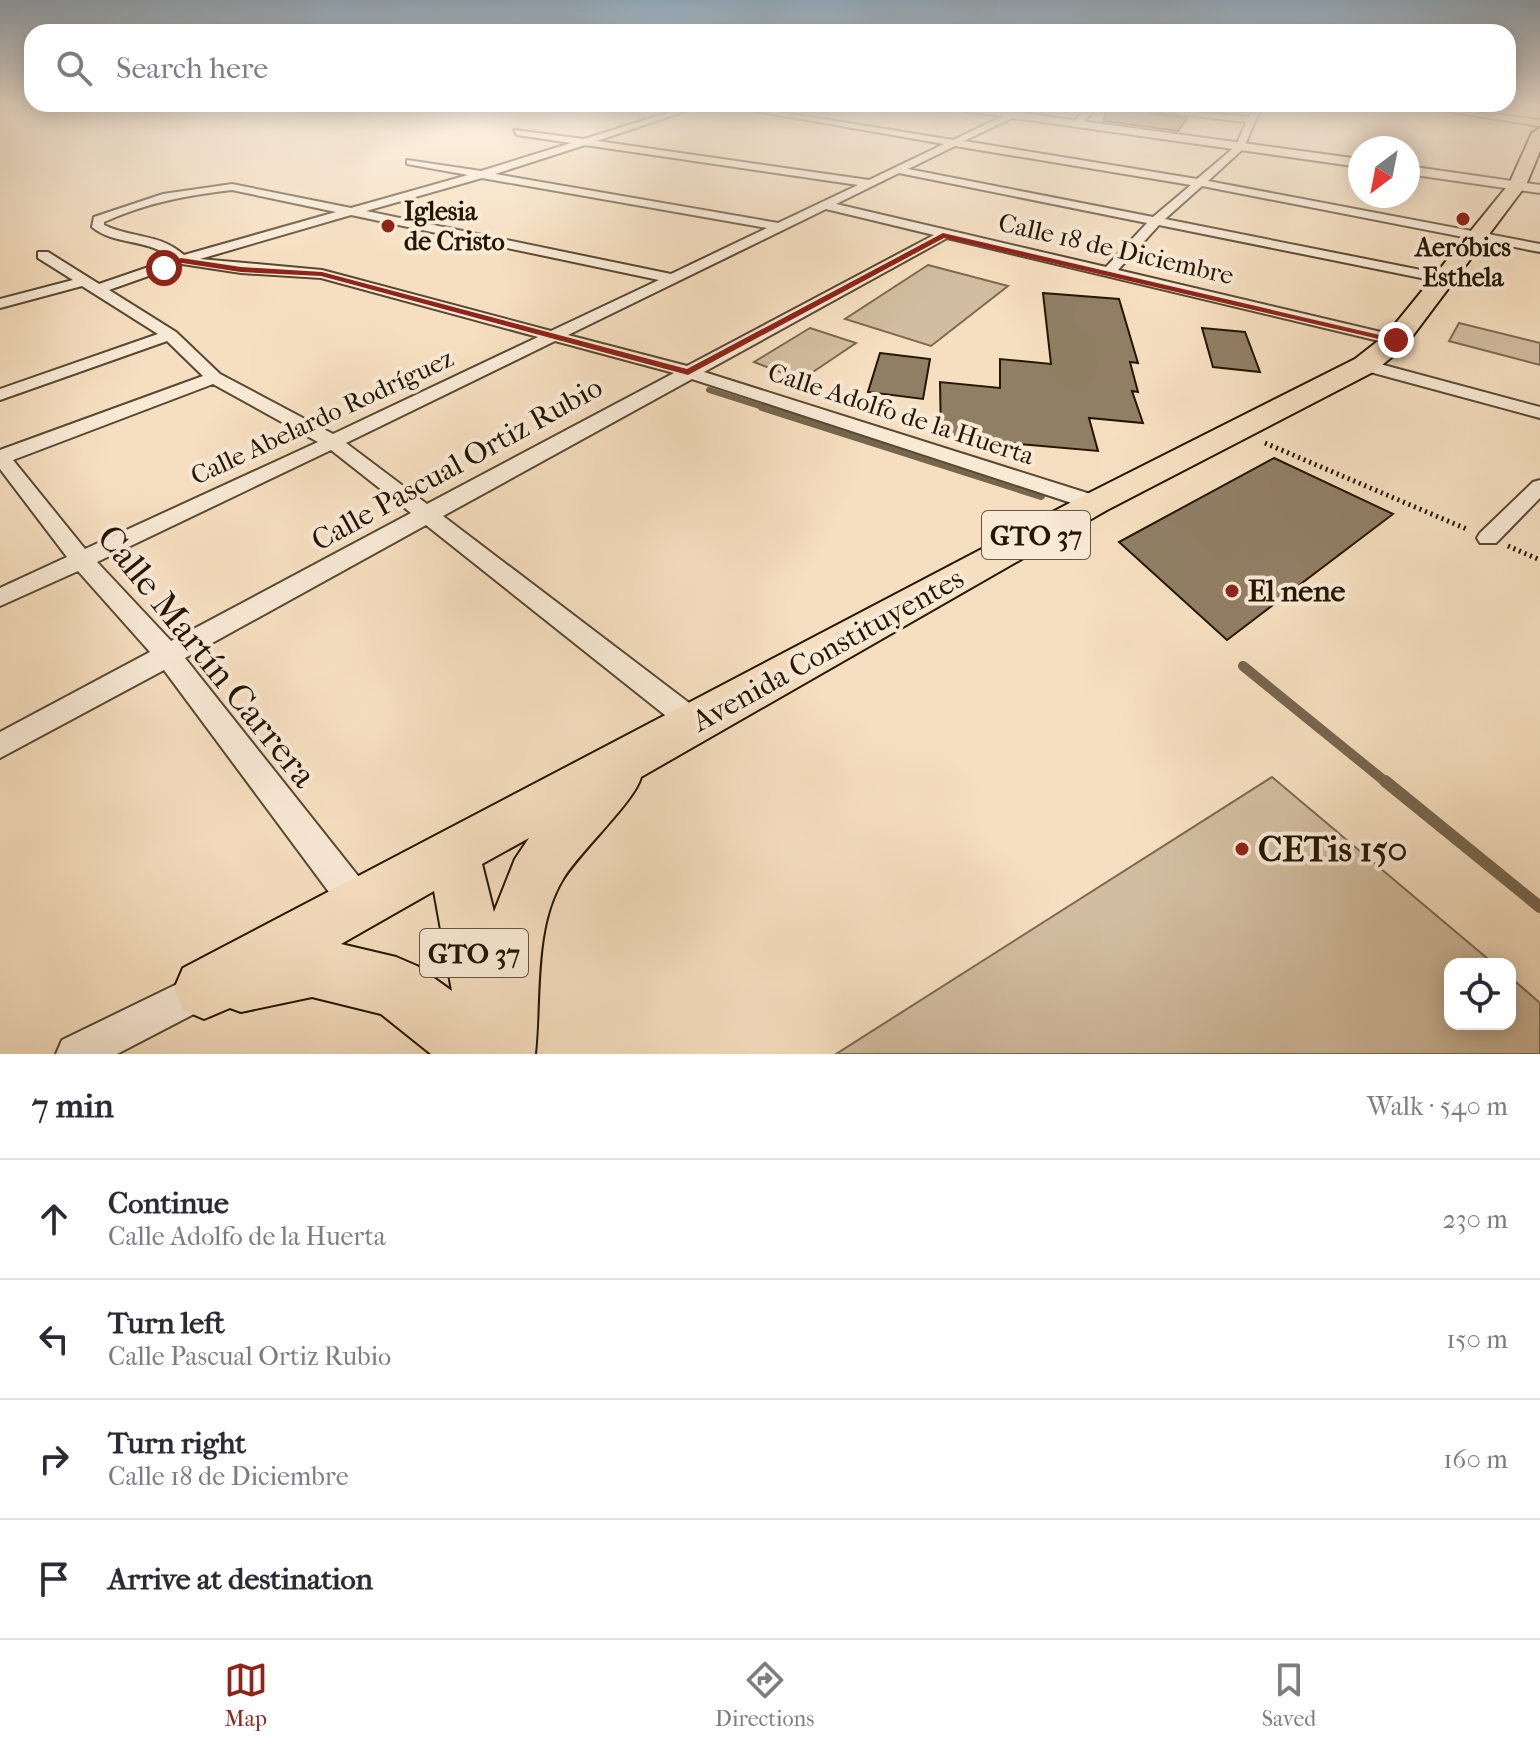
<!DOCTYPE html>
<meta charset="utf-8">
<style>
:root{--surface:#fff;--page:#f7f7f7;--text:#2b2b33;--muted:#7c7c81;--line:#e1e1e2;--accent:#8f2418}
body{margin:0;font-family:"IM FELL French Canon",serif;background:var(--page);color:var(--text)}
.controls{position:absolute;right:24px;bottom:24px;display:grid;overflow:hidden;border-radius:16px;box-shadow:0 4px 20px #0003}
.controls button{width:72px;height:72px;display:grid;place-items:center;padding:0;border:0;border-bottom:2px solid var(--line);background:var(--surface);color:var(--text);font:40px sans-serif}
.compass{position:absolute;left:1348px;top:136px;width:72px;height:72px;border-radius:50%;background:var(--surface);box-shadow:0 4px 20px #0003;rotate:212deg}
.stop{position:absolute;width:24px;height:24px;margin:-18px;border:6px solid #8f2418;border-radius:50%;background:#fff}
.stop.end{background:#8f2418;border-color:#fff;box-shadow:0 2px 8px #0008}
.list{margin:0;padding:0;list-style:none}
h2{display:flex;justify-content:space-between;align-items:center;height:104px;margin:0;padding:0 32px;font-size:34px}
h2 small{font-size:26px;font-weight:400;color:var(--muted)}
.list li{display:grid;grid-template-columns:52px 1fr auto;gap:24px;align-items:center;box-sizing:border-box;height:120px;padding:0 32px;border-top:2px solid var(--line)}
.list b{display:block;font-size:30px;white-space:nowrap}
.list p{margin:0;font-size:26px;white-space:nowrap;color:var(--muted)}
.list em{font-size:26px;font-style:normal;color:var(--muted)}
.icon{flex:none;width:44px;height:44px;fill:none;stroke:currentColor;stroke-width:2;stroke-linecap:round;stroke-linejoin:round}
.map{position:relative;flex:none;width:1540px;height:1054px;overflow:hidden}
.search{position:absolute;background:var(--surface);box-shadow:0 4px 20px #0003;left:24px;right:24px;top:24px;height:88px;display:flex;align-items:center;gap:20px;box-sizing:border-box;padding:0 28px;border-radius:24px;color:var(--muted);font-size:30px}
.sheet{height:584px;background:var(--surface)}
nav{display:flex;justify-content:space-around;align-items:center;box-sizing:border-box;height:112px;border-top:2px solid var(--line);background:var(--surface);font-size:22px;color:var(--muted)}
nav a{display:grid;justify-items:center;gap:4px}
nav .on{color:var(--accent)}
.map>svg:first-child{display:block}
.green{fill:#d2bda0;stroke:#7a6a52;stroke-width:2}
.lines{fill:none;stroke-linecap:round;stroke-linejoin:round}
.stream-far3{stroke:#76664e;stroke-width:6}
.stream-far2{stroke:#76664e;stroke-width:8}
.stream-far1{stroke:#76664e;stroke-width:10}
.stream{stroke:#76664e;stroke-width:12}
.building{fill:#917f65;stroke:#231603;stroke-width:2}
.minor-casing{stroke:#584832;stroke-width:4}
.tertiary-casing{stroke:#584832;stroke-width:4}
.primary-casing{stroke:#231603;stroke-width:4}
.path{stroke:#231603;stroke-width:5;stroke-dasharray:2 4;stroke-linecap:butt}
.minor{fill:#f9ead6;fill-rule:evenodd}
.tertiary{fill:#f9ead6;fill-rule:evenodd}
.primary{fill:#f6dfc0;fill-rule:evenodd}
.route{fill:#8f2418}
.poi-dot{fill:#8f2418;stroke:#f9ead6;stroke-width:3}
.labels{text-anchor:middle;dominant-baseline:central;stroke-width:8;stroke-linejoin:round;paint-order:stroke}
.far-poi-label{font-size:26px;font-weight:bold;fill:#231603;stroke:#f9ead6;text-anchor:start}
.far-street-label{font-size:26px;fill:#231603;stroke:#f9ead6}
.shield{fill:#f9ead6;stroke:#635642;stroke-width:2}
.shield-label{font-size:28px;font-weight:bold;fill:#231603}
.street-label{font-size:30px;fill:#231603;stroke:#f9ead6}
.poi-label{font-size:30px;font-weight:bold;fill:#231603;stroke:#f9ead6;text-anchor:start}
.near-street-label{font-size:36px;fill:#231603;stroke:#f9ead6}
.near-poi-label{font-size:36px;font-weight:bold;fill:#231603;stroke:#f9ead6;text-anchor:start}
</style>
<div class="map">
<svg width="1540" height="1054" viewBox="0 0 1540 1054">
<rect width="100%" height="100%" fill="#f6dfc0"/>
<filter id="stains"><feTurbulence type="fractalNoise" baseFrequency=".0025" numOctaves="4"/><feColorMatrix values="0 0 0 0 .2 0 0 0 0 .09 0 0 0 0 .02 0 0 0 .5 -.17"/></filter>
<radialGradient id="worn" r=".72"><stop offset=".6" stop-color="#630" stop-opacity="0"/><stop offset="1" stop-color="#630" stop-opacity=".3"/></radialGradient>
<g class="green">
<polygon points="928,265 1008,286 931,346 845,319"/>
<polygon points="1459,323 1540,343 1540,365 1449,341"/>
<polygon points="810,328 856,343 801,380 754,362"/>
<polygon points="1272,777 1494,964 1450,964 1450,1024 1510,1024 1510,977 1540,1003 1540,1054 836,1054"/>
</g>
<g class="lines">
<polyline class="stream-far3" points="709,390 769,409"/>
<polyline class="stream-far2" points="762,407 1041,496"/>
<polyline class="stream-far1" points="1243,666 1387,783"/>
<polyline class="stream" points="1385,781 1540,907"/>
</g>
<g class="building">
<polygon points="1106,108 1144,108 1151,114 1187,118 1178,131 1104,121"/>
<polygon points="1043,293 1119,299 1138,363 1130,362 1138,392 1132,391 1143,423 1089,418 1098,451 941,437 940,382 1000,388 1000,359 1051,364"/>
<polygon points="1202,328 1245,332 1260,372 1213,367"/>
<polygon points="880,353 930,359 923,399 868,392"/>
<polygon points="1274,458 1393,514 1227,640 1119,542"/>
</g>
<g class="lines">
<g class="minor-casing">
<g id="minor">
<path d="M683,108H694L597,141L869,180L944,144L738,108H755L953,140L1011,112L1014,117L964,141L1197,179L1236,146L1246,122L1151,111L1147,108L1249,117L1253,108H1261L1243,149L1208,181L1540,244V252L1202,186L1165,219L1446,275L1453,279L1446,283L1159,225L1118,270L1402,337L1404,340L1396,345L947,238L704,372L1103,498L1106,503L1103,508H1087L692,379L443,516L705,715L709,723L705,731L695,734L685,731L426,525L185,658L370,891L375,903L370,915L358,920L346,915L164,670L0,758V732L150,652L78,571L0,606V588L67,557L0,469V450L203,376L167,341L0,400V389L158,334L82,286L0,308V299L73,280L38,258V252H48L99,284L172,259C150,238 115,246 92,227L94,217L163,194L232,184L351,208L468,175L407,164V160L481,171L571,143L517,135L514,130L584,139ZM585,145L858,185L778,223L495,174ZM955,146L1191,185L1153,217L908,169ZM899,173L1147,223L1106,267L836,204ZM482,178L767,228L671,274L366,211ZM232,190L336,212L184,255C159,233 134,239 104,225V222C145,203 188,195 232,190ZM826,209L934,235L687,366L568,335ZM351,215L659,280L551,331L322,270L200,259ZM182,264L241,273L321,278L538,337L333,434L220,374L176,332L109,290ZM555,341L674,373L427,504L346,443ZM213,384L318,442L85,549L13,460ZM331,450L411,513L171,641L97,562Z"/>
<polygon points="1089,108 1097,108 1080,125 1074,125 1074,121"/>
<polygon points="1426,108 1445,108 1540,120 1540,126"/>
<polygon points="1365,360 1540,407 1540,418 1359,369 1357,365 1359,361"/>
<polygon points="1540,480 1540,498 1496,543 1480,543 1477,538 1480,533 1533,482"/>
<polygon points="204,971 217,976 222,989 217,1002 117,1054 56,1054 62,1040"/>
</g>
</g>
<g class="tertiary-casing">
<g id="tertiary">
<polygon points="960,108 985,108 1360,159 1360,167 965,111"/>
<polygon points="1408,166 1540,185 1540,193 1408,174"/>
</g>
</g>
<g class="primary-casing">
<path id="primary" d="M1540,128V151L1526,185L1405,346L1375,371L1107,510L641,777C635,801 581,850 563,879C533,928 541,998 535,1054H431L381,1014L312,997L241,1012L230,1008L204,1019L183,1010L174,989L183,968L1083,496L1355,359L1387,334L1509,184L1532,133ZM529,838L515,859L494,912L482,864ZM434,891L452,991L417,966L396,957L341,944Z"/>
</g>
<g class="path">
<polyline points="1265,443 1469,530"/>
<polyline points="1508,546 1540,560"/>
</g>
<use href="#minor" class="minor"/>
<use href="#tertiary" class="tertiary"/>
<use href="#primary" class="primary"/>
</g>
<linearGradient id="sky" x2="0" y2="1"><stop stop-color="#91aabe"/><stop offset="0.42" stop-color="#fbf1e3"/><stop offset="1" stop-color="#fbf1e3" stop-opacity="0"/></linearGradient>
<rect width="1540" height="255" fill="url(#sky)"/>
<polygon class="route" points="943,233 1401,340 1396,343 944,238 688,375 321,276 241,272 182,263 164,271 160,268 181,258 241,267 322,272 687,369"/>
<g class="poi-dot">
<circle cx="1463" cy="219" r="8"/>
<circle cx="388" cy="226" r="8"/>
<circle cx="1232" cy="591" r="8"/>
<circle cx="1242" cy="849" r="8"/>
</g>
<g class="labels">
<g class="far-poi-label">
<text x="404" y="211">Iglesia<tspan x="404" dy="30">de Cristo</tspan></text>
<text x="1463" y="247" text-anchor="middle">Aeróbics<tspan x="1463" dy="30">Esthela</tspan></text>
</g>
<g class="far-street-label">
<text transform="translate(1116 249) rotate(13)">Calle 18 de Diciembre</text>
<text transform="translate(901 414) rotate(18)">Calle Adolfo de la Huerta</text>
<text transform="translate(322 417) rotate(-25)">Calle Abelardo Rodríguez</text>
</g>
<g class="shield">
<rect x="982" y="511" width="108" height="48" rx="6"/>
<rect x="420" y="929" width="108" height="48" rx="6"/>
</g>
<g class="shield-label">
<text x="1036" y="535">GTO 37</text>
<text x="474" y="953">GTO 37</text>
</g>
<g class="street-label">
<text transform="translate(457 464) rotate(-29)">Calle Pascual Ortiz Rubio</text>
<text transform="translate(828 650) rotate(-29)">Avenida Constituyentes</text>
</g>
<g class="poi-label">
<text x="1248" y="591">El nene</text>
</g>
<g class="near-street-label">
<text transform="translate(207 656) rotate(51)">Calle Martín Carrera</text>
</g>
<g class="near-poi-label">
<text x="1258" y="849">CETis 150</text>
</g>
</g>
<rect width="100%" height="100%" filter="url(#stains)"/>
<rect width="100%" height="100%" fill="url(#worn)"/>
</svg>
<div class="controls">
<button><svg class="icon" aria-label="locate" viewBox="0 0 24 24"><circle cx="12" cy="12" r="6"/><path d="M12 2v4M12 18v4M2 12h4M18 12h4"/></svg></button>
</div>
<svg class="compass" viewBox="-18 -18 36 36"><path d="M0-13l5 13h-10z" fill="#e53935"/><path d="M0 13l5-13h-10z" fill="#7c7c81"/></svg>
<div class="stop" style="left:164px;top:268px"></div>
<div class="stop end" style="left:1396px;top:340px"></div>
<div class="search"><svg class="icon" aria-label="search" viewBox="0 0 24 24"><circle cx="10" cy="10" r="6"/><path d="M15 15l6 6"/></svg>Search here</div>
</div>
<section class="sheet">
<h2>7 min<small>Walk · 540 m</small></h2>
<ul class="list">
<li><svg class="icon" aria-label="ahead" viewBox="0 0 24 24"><path d="M12 20V5M6 11l6-6 6 6"/></svg><div><b>Continue</b><p>Calle Adolfo de la Huerta</p></div><em>230 m</em></li>
<li><svg class="icon" aria-label="left" viewBox="0 0 24 24"><path d="M17 20v-9H6M10 6l-5 5 5 5"/></svg><div><b>Turn left</b><p>Calle Pascual Ortiz Rubio</p></div><em>150 m</em></li>
<li><svg class="icon" aria-label="right" viewBox="0 0 24 24"><path d="M7 20v-9h11M14 6l5 5-5 5"/></svg><div><b>Turn right</b><p>Calle 18 de Diciembre</p></div><em>160 m</em></li>
<li><svg class="icon" aria-label="arrive" viewBox="0 0 24 24"><path d="M6 21V4h12l-3 4 3 4H6"/></svg><div><b>Arrive at destination</b></div></li>
</ul>
</section>
<nav>
<a class="on"><svg class="icon" aria-label="map" viewBox="0 0 24 24"><path d="M3 6l6-2 6 2 6-2v14l-6 2-6-2-6 2zM9 4v14M15 6v14"/></svg>Map</a>
<a><svg class="icon" aria-label="directions" viewBox="0 0 24 24"><path d="M12 3l9 9-9 9-9-9zM9 14v-3h6M13 9l2 2-2 2"/></svg>Directions</a>
<a><svg class="icon" aria-label="saved" viewBox="0 0 24 24"><path d="M7 4h10v16l-5-4-5 4z"/></svg>Saved</a>
</nav>
